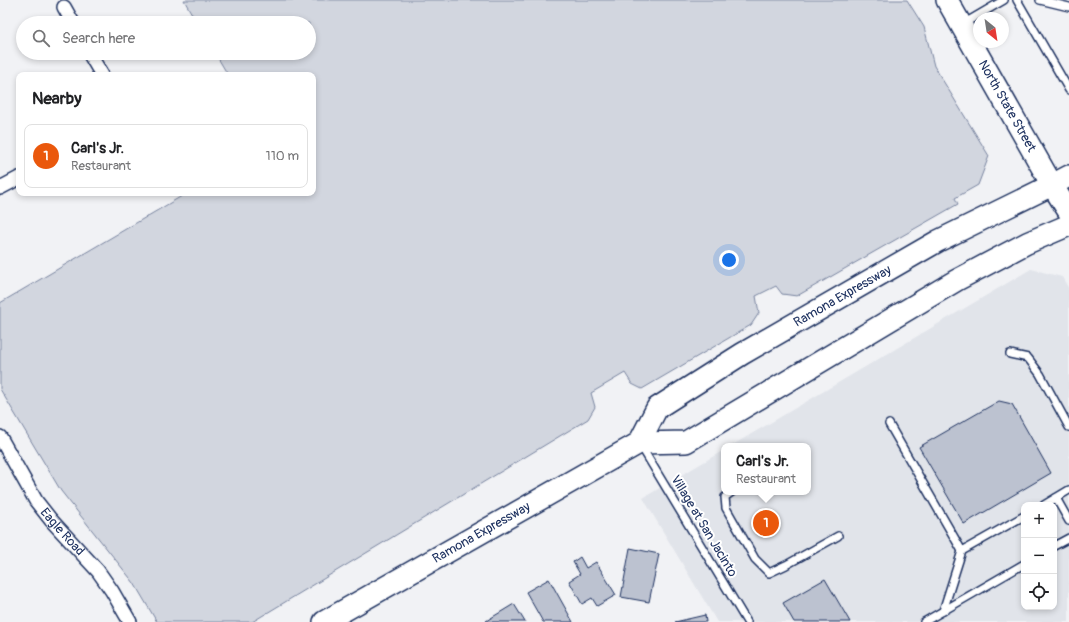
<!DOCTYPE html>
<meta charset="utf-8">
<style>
:root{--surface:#fff;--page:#f2f2f2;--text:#202124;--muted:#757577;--line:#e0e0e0;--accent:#ea580c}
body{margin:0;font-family:Pangolin,sans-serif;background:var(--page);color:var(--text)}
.controls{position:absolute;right:12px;bottom:12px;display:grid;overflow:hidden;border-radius:8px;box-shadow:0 2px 6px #0003}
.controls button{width:36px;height:36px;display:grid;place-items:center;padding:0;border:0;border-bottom:1px solid var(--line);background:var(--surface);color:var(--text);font:20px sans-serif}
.compass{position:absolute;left:973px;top:12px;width:36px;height:36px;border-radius:50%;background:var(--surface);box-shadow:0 2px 6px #0003;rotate:150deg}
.you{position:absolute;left:729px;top:260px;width:14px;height:14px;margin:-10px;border:3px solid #fff;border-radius:50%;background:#1a73e8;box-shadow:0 0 0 6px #1a73e833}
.badge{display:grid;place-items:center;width:26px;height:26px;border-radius:50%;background:var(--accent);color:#fff;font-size:13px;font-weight:700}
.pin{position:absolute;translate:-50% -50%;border:2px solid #fff;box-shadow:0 1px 4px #0006}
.popup{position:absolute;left:721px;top:443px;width:90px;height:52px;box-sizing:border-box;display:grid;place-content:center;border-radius:8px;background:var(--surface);filter:drop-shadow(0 1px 3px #0005);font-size:13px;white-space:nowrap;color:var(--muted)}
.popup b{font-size:15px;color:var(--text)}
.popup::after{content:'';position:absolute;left:50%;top:100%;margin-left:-8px;border:8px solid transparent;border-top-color:var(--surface)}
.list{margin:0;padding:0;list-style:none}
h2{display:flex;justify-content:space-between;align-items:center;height:52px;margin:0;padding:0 16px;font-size:17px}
h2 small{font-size:13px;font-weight:400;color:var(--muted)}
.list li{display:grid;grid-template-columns:26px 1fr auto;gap:12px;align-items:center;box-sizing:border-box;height:64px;margin:0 8px 8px;padding:0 8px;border:1px solid var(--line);border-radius:8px}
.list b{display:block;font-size:15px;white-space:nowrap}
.list p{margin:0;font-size:13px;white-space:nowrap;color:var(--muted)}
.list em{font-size:13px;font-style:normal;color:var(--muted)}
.icon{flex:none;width:22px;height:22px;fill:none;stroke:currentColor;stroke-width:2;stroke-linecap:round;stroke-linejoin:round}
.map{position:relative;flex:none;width:1069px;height:622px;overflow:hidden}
.search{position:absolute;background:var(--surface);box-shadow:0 2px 6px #0003;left:16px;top:16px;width:300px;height:44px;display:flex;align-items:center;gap:10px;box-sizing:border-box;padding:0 14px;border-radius:22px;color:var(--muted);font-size:15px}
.panel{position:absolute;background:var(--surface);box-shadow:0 2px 6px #0003;left:16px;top:72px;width:300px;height:124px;border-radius:8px}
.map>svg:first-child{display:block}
.built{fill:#e1e4ea;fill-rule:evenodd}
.green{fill:#d2d6df;stroke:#76829e}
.building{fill:#bcc2d0;stroke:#1b2f5e}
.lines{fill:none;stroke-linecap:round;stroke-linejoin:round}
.service-casing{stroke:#1b2f5e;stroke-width:10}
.minor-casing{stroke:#1b2f5e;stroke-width:16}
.primary-casing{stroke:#1b2f5e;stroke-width:24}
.service{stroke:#fff;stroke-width:7}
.minor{stroke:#fff;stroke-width:13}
.primary{stroke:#fff;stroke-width:21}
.labels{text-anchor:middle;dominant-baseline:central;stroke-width:4;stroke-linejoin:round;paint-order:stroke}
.street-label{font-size:13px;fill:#1b2f5e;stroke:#fff}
</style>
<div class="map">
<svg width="1069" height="622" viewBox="0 0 1069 622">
<rect width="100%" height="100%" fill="#f1f2f5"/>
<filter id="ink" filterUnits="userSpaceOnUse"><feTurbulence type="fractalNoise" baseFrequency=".025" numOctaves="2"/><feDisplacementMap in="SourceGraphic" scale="8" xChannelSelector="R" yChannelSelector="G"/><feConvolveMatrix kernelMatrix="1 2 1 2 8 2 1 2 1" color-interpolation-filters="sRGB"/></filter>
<g filter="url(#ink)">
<path class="built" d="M1031,269L1062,277L1069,289V622H717L643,498L724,450V492H808V446H731ZM1024,505H1054V607H1024Z"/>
<polygon class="green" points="184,0 907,0 924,27 934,66 989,156 978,185 955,198 958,204 797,296 782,294 776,286 756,296 759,313 751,325 642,389 632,384 625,373 591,393 595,407 588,419 252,622 157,622 134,583 61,491 0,389 0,303 187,193 313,193 313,75 228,75 215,53 309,53 309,23 197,23"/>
<g class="building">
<polygon points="999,401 1012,404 1051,473 964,524 919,447"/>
<polygon points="630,548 659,554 649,602 621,597"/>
<polygon points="580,557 586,568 596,562 616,595 597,606 592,598 582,604 569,581 580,574 573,562"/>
<polygon points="549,579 573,622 543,622 526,592"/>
<polygon points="825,579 850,622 794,622 783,603"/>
<polygon points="514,604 525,622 487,622 486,621"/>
<polygon points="705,615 706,622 675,622"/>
</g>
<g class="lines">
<g class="service-casing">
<g id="service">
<polyline points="1017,0 1069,90"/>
<polyline points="1040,0 1069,7"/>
<polyline points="963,24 1004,0"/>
<polyline points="1010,354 1028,358 1040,374 1069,427"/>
<polyline points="889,424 962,551 1024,516"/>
<polyline points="641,446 747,622"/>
<polyline points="732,492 725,497 726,508 755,559 769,573 786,565 838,536"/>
<polyline points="1056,498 1069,521"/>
<polyline points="1044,505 1069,490"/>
<polyline points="1054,546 1069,538"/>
<polyline points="943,611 962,551"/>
<polyline points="924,622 1024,564"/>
</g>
</g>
<g class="minor-casing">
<g id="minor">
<polyline points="64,7 73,23"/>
<polyline points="89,53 102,75"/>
<polyline points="0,188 19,178"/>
<path id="s1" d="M0,437L36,501L51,520L98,571L112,591L130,622"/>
</g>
</g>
<g class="primary-casing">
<g id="primary">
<path id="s2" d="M947,0L1052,185L1069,212"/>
<path id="s3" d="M639,443L657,408L742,354L938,241L1052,185L1069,176"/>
<path id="s4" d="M324,622L639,443L686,442L957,280L1027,243L1069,225"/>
</g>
</g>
<use href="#service" class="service"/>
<use href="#minor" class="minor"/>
<use href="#primary" class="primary"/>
</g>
</g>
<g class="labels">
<g class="street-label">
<text stroke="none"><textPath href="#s2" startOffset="122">North State Street</textPath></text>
<text stroke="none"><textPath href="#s3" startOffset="256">Ramona Expressway</textPath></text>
<text transform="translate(704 526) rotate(59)">Village at San Jacinto</text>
<text stroke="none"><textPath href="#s1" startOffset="114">Eagle Road</textPath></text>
<text stroke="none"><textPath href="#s4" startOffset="181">Ramona Expressway</textPath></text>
</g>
</g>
</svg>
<div class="controls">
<button>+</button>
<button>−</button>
<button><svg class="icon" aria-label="locate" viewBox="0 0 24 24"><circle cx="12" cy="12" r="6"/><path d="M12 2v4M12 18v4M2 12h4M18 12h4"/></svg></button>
</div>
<svg class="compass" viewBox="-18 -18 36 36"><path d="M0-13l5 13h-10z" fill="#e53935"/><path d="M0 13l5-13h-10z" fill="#757577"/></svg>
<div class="you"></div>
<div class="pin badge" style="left:766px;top:523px">1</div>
<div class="popup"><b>Carl's Jr.</b>Restaurant</div>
<div class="search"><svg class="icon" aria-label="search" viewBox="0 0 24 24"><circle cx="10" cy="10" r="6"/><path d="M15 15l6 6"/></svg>Search here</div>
<section class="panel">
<h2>Nearby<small></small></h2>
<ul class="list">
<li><span class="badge">1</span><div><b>Carl's Jr.</b><p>Restaurant</p></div><em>110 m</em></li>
</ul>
</section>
</div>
